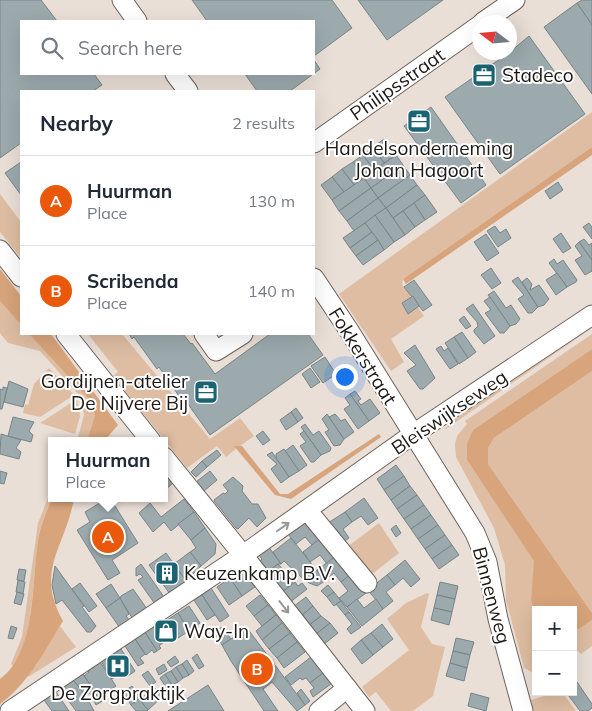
<!DOCTYPE html>
<meta charset="utf-8">
<style>
:root{--surface:#fff;--page:#f6f6f7;--text:#1f2937;--muted:#747a83;--line:#e0e1e3;--accent:#ea580c}
body{margin:0;font-family:Mulish,sans-serif;background:var(--page);color:var(--text)}
.controls{position:absolute;right:15px;bottom:15px;display:grid;overflow:hidden;border-radius:0px;box-shadow:0 5px 20px #0002}
.controls button{width:45px;height:45px;display:grid;place-items:center;padding:0;border:0;border-bottom:1px solid var(--line);background:var(--surface);color:var(--text);font:25px sans-serif}
.compass{position:absolute;left:472px;top:15px;width:45px;height:45px;border-radius:50%;background:var(--surface);box-shadow:0 5px 20px #0002;rotate:286deg}
.you{position:absolute;left:344px;top:376px;width:18px;height:18px;margin:-12px;border:4px solid #fff;border-radius:50%;background:#1a73e8;box-shadow:0 0 0 8px #1a73e833}
.badge{display:grid;place-items:center;width:32px;height:32px;border-radius:50%;background:var(--accent);color:#fff;font-size:16px;font-weight:700}
.pin{position:absolute;translate:-50% -50%;border:2px solid #fff;box-shadow:0 1px 5px #0006}
.popup{position:absolute;left:48px;top:437px;width:120px;height:65px;box-sizing:border-box;display:grid;place-content:center;border-radius:0px;background:var(--surface);filter:drop-shadow(0 1px 4px #0005);font-size:16px;white-space:nowrap;color:var(--muted)}
.popup b{font-size:19px;color:var(--text)}
.popup::after{content:'';position:absolute;left:50%;top:100%;margin-left:-10px;border:10px solid transparent;border-top-color:var(--surface)}
.list{margin:0;padding:0;list-style:none}
h2{display:flex;justify-content:space-between;align-items:center;height:65px;margin:0;padding:0 20px;font-size:21px}
h2 small{font-size:16px;font-weight:400;color:var(--muted)}
.list li{display:grid;grid-template-columns:32px 1fr auto;gap:15px;align-items:center;box-sizing:border-box;height:90px;padding:0 20px;border-top:1px solid var(--line)}
.list b{display:block;font-size:19px;white-space:nowrap}
.list p{margin:0;font-size:16px;white-space:nowrap;color:var(--muted)}
.list em{font-size:16px;font-style:normal;color:var(--muted)}
.icon{flex:none;width:28px;height:28px;fill:none;stroke:currentColor;stroke-width:2;stroke-linecap:round;stroke-linejoin:round}
.map{position:relative;flex:none;width:592px;height:711px;overflow:hidden}
.search{position:absolute;background:var(--surface);box-shadow:0 5px 20px #0002;left:20px;top:20px;width:295px;height:55px;display:flex;align-items:center;gap:12px;box-sizing:border-box;padding:0 18px;border-radius:0px;color:var(--muted);font-size:19px}
.panel{position:absolute;background:var(--surface);box-shadow:0 5px 20px #0002;left:20px;top:90px;width:295px;height:245px;border-radius:0px}
.map>svg:first-child{display:block}
.green{fill:#debda2}
.water{fill:#d7a47b}
.building{fill:#9caaad;stroke:#778588}
.lines{fill:none;stroke-linecap:round;stroke-linejoin:round}
.minor-casing{stroke:#6d635c;stroke-width:21}
.minor{stroke:#fff;stroke-width:19}
.oneway{stroke:#999796}
.labels{text-anchor:middle;dominant-baseline:central;stroke-width:4;stroke-linejoin:round;paint-order:stroke}
.poi-label{font-size:19px;fill:#1c1815;stroke:#fff;text-anchor:start}
.street-label{font-size:19px;fill:#1c1815;stroke:#fff}
</style>
<div class="map">
<svg width="592" height="711" viewBox="0 0 592 711">
<rect width="100%" height="100%" fill="#eadfd7"/>
<g class="green">
<polygon points="592,112 592,147 403,279 402,284 424,316 391,339 404,362 391,371 339,294"/>
<polygon points="0,194 21,222 21,258 0,232"/>
<polygon points="0,301 21,325 21,334 29,334 88,398 95,415 87,441 77,441 84,415 80,396 40,351 8,343 0,333"/>
<polygon points="592,325 592,328 443,431 454,420"/>
<polygon points="88,334 122,334 210,439 240,418 254,436 240,446 235,446 236,449 226,457 217,446 187,468 113,376 118,372"/>
<polygon points="592,334 592,349 473,430 467,460 535,561 531,600 536,620 536,675 533,676 532,672 524,668 506,600 505,565 494,528 456,457 455,444 457,436 467,424 465,421"/>
<polygon points="49,368 74,395 40,417 23,413 25,404 28,405 34,384"/>
<polygon points="592,371 592,613 488,464 488,448 494,438"/>
<polygon points="77,399 80,416 75,434 40,423"/>
<path d="M52,488C52,504 42,518 39,535C33,568 34,641 14,666L11,664L22,637L38,523Z"/>
<polygon points="379,523 399,553 366,579 343,550"/>
<polygon points="427,593 429,594 421,627 432,644 445,647 433,696 413,711 391,711 376,692 369,697 362,687 409,650 387,619 406,603"/>
<polygon points="592,620 592,646 581,654 573,646 573,633"/>
<polygon points="60,626 76,647 28,677 28,675"/>
<polygon points="557,692 562,692 576,711 533,711 531,700"/>
</g>
<g class="water">
<polygon points="592,147 592,155 406,284 403,279"/>
<polygon points="0,269 21,296 21,325 0,301"/>
<polygon points="29,334 51,334 118,425 104,441 87,441 95,415 88,398"/>
<polygon points="592,349 592,371 494,438 488,448 488,464 592,613 592,620 573,633 573,610 536,610 536,620 531,600 534,561 467,460 467,444 473,430"/>
<polygon points="379,434 381,437 291,499 275,495 234,446 242,446 280,494 288,494"/>
<path d="M52,498H74C66,547 34,570 63,621C45,650 28,684 0,704V679C38,652 31,577 39,535C42,522 47,510 52,498Z"/>
</g>
<g class="building">
<polygon points="0,0 41,0 57,21 21,21 21,74 94,74 102,85 93,91 21,91 21,143 0,158"/>
<polygon points="192,0 332,0 352,28 314,56 314,21 207,21"/>
<polygon points="358,0 443,0 387,40"/>
<polygon points="582,0 592,0 592,25 577,3"/>
<polygon points="577,3 592,25 592,94 544,27"/>
<polygon points="529,36 585,114 500,174 445,97 510,52"/>
<polygon points="314,60 320,69 290,91 257,91 245,74 314,74"/>
<polygon points="431,107 486,185 461,203 404,126"/>
<polygon points="384,139 396,155 384,163 373,147"/>
<polygon points="373,147 384,163 374,170 363,155"/>
<polygon points="363,155 374,170 364,178 353,162"/>
<polygon points="396,155 403,165 371,188 364,178"/>
<polygon points="21,162 21,195 5,173"/>
<polygon points="353,162 364,178 354,185 342,169"/>
<polygon points="403,165 410,175 378,198 371,188"/>
<polygon points="342,169 354,185 344,192 332,177"/>
<polygon points="410,175 417,185 386,208 378,198"/>
<polygon points="332,177 344,192 332,200 321,185"/>
<polygon points="364,178 371,188 339,211 332,200"/>
<polygon points="558,182 563,190 550,199 545,191"/>
<polygon points="417,185 425,195 393,218 386,208"/>
<polygon points="371,188 378,198 347,221 339,211"/>
<polygon points="425,195 437,212 425,220 414,203"/>
<polygon points="378,198 386,208 354,231 347,221"/>
<polygon points="414,203 425,220 415,227 403,211"/>
<polygon points="386,208 405,235 394,242 375,215"/>
<polygon points="403,211 415,227 405,235 393,218"/>
<polygon points="375,215 394,242 384,250 365,223"/>
<polygon points="365,223 372,232 350,248 343,238"/>
<polygon points="589,223 592,227 592,239 583,227"/>
<polygon points="495,226 500,233 506,229 511,238 498,247 487,231"/>
<polygon points="372,232 378,240 356,256 350,248"/>
<polygon points="561,233 571,248 563,253 553,239"/>
<polygon points="486,234 499,253 487,261 474,242"/>
<polygon points="584,239 589,245 592,243 592,260 579,242"/>
<polygon points="378,240 384,250 363,265 356,256"/>
<polygon points="579,242 592,260 592,271 585,275 575,260 582,256 575,246"/>
<polygon points="554,259 557,264 563,260 577,280 576,282 567,287 549,263"/>
<polygon points="491,268 501,283 492,289 481,275"/>
<polygon points="557,273 567,287 556,295 546,280"/>
<polygon points="518,277 538,307 532,313 528,313 518,299 524,295 512,281"/>
<polygon points="527,278 532,284 530,290 539,285 549,299 544,305 538,307 522,282"/>
<polygon points="414,280 432,305 423,311 404,287"/>
<polygon points="494,291 506,308 511,305 520,319 516,324 510,326 488,295"/>
<polygon points="413,296 419,306 408,314 402,303"/>
<polygon points="490,297 510,326 504,333 500,333 485,313 491,310 484,301"/>
<polygon points="473,304 495,336 484,344 474,332 474,330 478,326 477,322 466,309"/>
<polygon points="464,316 471,326 466,329 459,320"/>
<polygon points="462,332 476,352 468,358 454,337"/>
<polygon points="129,334 183,334 191,344 192,343 215,374 270,334 308,334 323,355 210,435 183,397 181,399 159,367 157,369 134,337 132,339"/>
<polygon points="454,337 468,358 459,364 445,343"/>
<polygon points="415,345 435,378 423,389 420,389 407,371 416,365 404,353"/>
<polygon points="441,346 444,351 448,348 458,364 450,369 436,349"/>
<polygon points="325,357 336,374 323,383 311,366"/>
<polygon points="310,368 320,382 311,388 302,374"/>
<polygon points="346,368 355,379 345,386 337,375"/>
<polygon points="9,381 28,389 23,407 4,402"/>
<polygon points="3,387 7,388 2,409 0,409 0,389 3,390"/>
<polygon points="355,391 361,399 358,401 361,405 370,399 380,413 369,421 350,394"/>
<polygon points="350,394 369,421 358,429 344,409 350,405 345,398"/>
<polygon points="296,408 303,418 298,422 291,412"/>
<polygon points="291,412 298,422 286,430 280,420"/>
<polygon points="327,414 344,439 340,445 334,446 325,432 329,430 322,419"/>
<polygon points="335,414 341,421 345,419 354,432 344,439 329,417"/>
<polygon points="13,417 34,422 29,431 33,435 31,442 8,436"/>
<polygon points="305,424 313,435 319,431 331,448 330,451 321,455 301,427"/>
<polygon points="263,431 270,440 263,445 256,436"/>
<polygon points="304,431 321,455 314,462 311,462 300,446 306,442 300,434"/>
<polygon points="1,434 21,440 16,448 21,452 19,459 0,454"/>
<polygon points="293,445 307,465 299,471 285,451"/>
<polygon points="284,449 299,471 289,477 276,458 276,454"/>
<polygon points="217,450 221,455 207,467 202,461"/>
<polygon points="272,452 289,477 281,483 271,469 277,464 267,455"/>
<polygon points="202,461 207,467 196,477 191,472"/>
<polygon points="396,465 404,476 384,490 377,479"/>
<polygon points="0,471 7,473 4,484 0,483"/>
<polygon points="210,471 217,480 204,491 196,482"/>
<polygon points="164,473 173,483 164,491"/>
<polygon points="404,476 410,486 391,500 384,490"/>
<polygon points="233,477 243,486 242,491 252,504 258,504 266,518 257,527 249,518 238,529 236,528 215,502 214,500 223,493 225,494 228,491 223,485"/>
<polygon points="410,486 417,495 397,509 391,500"/>
<polygon points="417,495 424,505 404,519 397,509"/>
<polygon points="108,498 110,498 138,543 112,560 120,573 108,580 77,530 90,522 85,512"/>
<polygon points="364,498 378,518 368,525 361,516 352,522 345,512"/>
<polygon points="184,499 194,512 171,531 164,522 153,532 139,513 150,503 161,517"/>
<polygon points="424,505 431,515 411,529 404,519"/>
<polygon points="194,512 205,528 191,540 178,524"/>
<polygon points="345,512 352,522 343,529 349,538 339,545 325,525"/>
<polygon points="431,515 438,525 418,539 411,529"/>
<polygon points="307,519 322,537 312,545 305,537 296,544 288,534"/>
<polygon points="396,525 401,533 396,537 391,529"/>
<polygon points="438,525 445,535 425,549 418,539"/>
<polygon points="205,528 216,544 215,554 201,566 190,552 196,548 191,540"/>
<polygon points="445,535 452,545 432,559 425,549"/>
<polygon points="322,537 336,556 327,564 320,555 310,562 303,552"/>
<polygon points="291,538 325,581 317,586 309,583 303,576 302,578 284,561 281,564 273,552"/>
<polygon points="452,545 459,555 439,569 432,559"/>
<polygon points="268,546 281,564 278,564 266,573 258,563 262,559 258,554"/>
<polygon points="190,552 201,566 186,581 174,564"/>
<polygon points="166,553 186,581 170,594 149,565"/>
<polygon points="336,556 351,574 341,582 334,573 325,580 317,570"/>
<polygon points="405,560 420,579 411,587 403,578 395,585 387,575"/>
<polygon points="141,564 164,597 155,604 138,580 143,577 140,574 136,576 136,568"/>
<polygon points="278,564 286,573 274,583 266,573"/>
<polygon points="55,566 84,606 82,607 96,626 91,632 87,632 62,600 56,604 52,585"/>
<polygon points="19,569 26,570 24,581 17,580"/>
<polygon points="243,569 255,587 242,596 230,578"/>
<polygon points="286,573 293,583 282,593 274,583"/>
<polygon points="351,574 366,593 347,607 339,598 348,591 341,582"/>
<polygon points="387,575 395,585 386,592 393,601 383,609 368,590"/>
<polygon points="230,578 242,596 229,605 217,587"/>
<polygon points="18,580 25,582 23,594 16,592"/>
<polygon points="295,582 298,586 302,583 307,589 289,603 281,593"/>
<polygon points="440,582 458,586 455,599 437,595"/>
<polygon points="80,583 97,606 89,612 72,589"/>
<polygon points="111,584 120,598 106,608 96,594"/>
<polygon points="328,585 334,592 327,597 321,591"/>
<polygon points="211,588 229,616 220,622 202,595"/>
<polygon points="133,589 147,609 133,619 120,599 121,596"/>
<polygon points="17,592 24,594 21,605 14,603"/>
<polygon points="334,592 341,601 334,606 327,597"/>
<polygon points="202,595 215,615 207,620 194,600"/>
<polygon points="260,595 268,605 254,616 246,606"/>
<polygon points="437,595 455,599 452,612 434,608"/>
<polygon points="306,597 313,606 300,617 293,607"/>
<polygon points="120,598 129,614 126,616 130,621 120,628 106,608"/>
<polygon points="357,599 364,608 376,599 383,609 362,626 347,607"/>
<polygon points="341,601 349,612 345,615 336,604"/>
<polygon points="268,605 276,615 262,626 254,616"/>
<polygon points="189,606 200,623 189,631 178,613"/>
<polygon points="313,606 321,616 308,626 300,617"/>
<polygon points="434,608 452,612 449,625 431,620"/>
<polygon points="349,612 361,627 351,634 347,629 352,624 345,615"/>
<polygon points="178,613 189,631 178,638 165,619 167,620"/>
<polygon points="276,615 282,623 262,640 256,631"/>
<polygon points="321,616 330,623 315,635 308,626"/>
<polygon points="165,619 177,637 174,639 172,636 165,641 155,626"/>
<polygon points="282,623 290,633 269,649 262,640"/>
<polygon points="330,623 338,633 323,645 315,635"/>
<polygon points="382,624 393,639 383,647 371,633"/>
<polygon points="11,626 17,628 13,639 8,638"/>
<polygon points="155,626 165,641 159,646 161,648 157,651 145,632"/>
<polygon points="222,627 231,639 222,645 214,631"/>
<polygon points="247,628 305,705 297,711 272,682 263,689 278,711 264,711 231,661 222,645"/>
<polygon points="145,632 157,651 154,653 152,650 146,655 135,639"/>
<polygon points="290,633 297,642 277,658 269,649"/>
<polygon points="371,633 383,647 373,655 361,640"/>
<polygon points="456,638 474,642 470,655 453,651"/>
<polygon points="135,639 145,654 140,658 144,663 138,666 125,646"/>
<polygon points="361,640 373,655 362,664 351,649"/>
<polygon points="297,642 305,652 284,668 277,658"/>
<polygon points="121,649 135,671 128,676 124,671 112,679 101,661"/>
<polygon points="453,651 470,655 467,668 450,663"/>
<polygon points="197,654 204,666 199,669 192,658"/>
<polygon points="175,656 179,662 171,667 167,662"/>
<polygon points="311,657 323,673 310,683 306,678 302,680 300,678 291,685 285,677"/>
<polygon points="187,660 194,671 189,675 182,664"/>
<polygon points="100,662 116,686 104,694 107,698 101,702 83,674 84,676 89,672 88,671"/>
<polygon points="450,663 467,668 464,681 446,676"/>
<polygon points="164,664 167,670 159,675 156,669"/>
<polygon points="182,664 189,675 183,678 176,667"/>
<polygon points="176,667 183,678 178,682 171,671"/>
<polygon points="148,671 156,682 150,686 142,675"/>
<polygon points="171,671 178,682 172,685 165,674"/>
<polygon points="323,673 331,684 313,697 310,691 314,688 310,683"/>
<polygon points="83,674 101,702 96,705 90,693 86,696 73,680"/>
<polygon points="165,674 172,685 167,689 160,678"/>
<polygon points="73,680 86,696 94,711 76,711 60,689"/>
<polygon points="577,682 592,704 592,708 588,711 580,711 566,692 573,692 573,684"/>
<polygon points="208,685 224,711 168,711"/>
<polygon points="132,686 140,698 131,705 123,692"/>
<polygon points="154,687 162,697 148,710 140,700"/>
<polygon points="301,689 310,701 305,705 297,693"/>
<polygon points="56,692 69,711 52,711 44,700"/>
<polygon points="471,693 489,698 486,711 468,706"/>
<polygon points="139,699 148,710 147,711 136,711 131,705"/>
</g>
<g class="lines">
<g class="minor-casing">
<g id="minor">
<polyline points="122,0 137,21"/>
<polyline points="483,22 515,0"/>
<polyline points="175,74 188,91"/>
<polyline points="314,143 480,25"/>
<polyline points="0,250 21,277"/>
<polyline points="314,278 348,329 475,533 487,562 498,619 523,711"/>
<polyline points="66,334 151,441"/>
<polyline points="204,334 216,351 243,334"/>
<polyline points="164,457 243,555 365,711"/>
<polyline points="307,510 367,583"/>
<polyline points="10,711 243,555 412,435 592,315"/>
<polyline points="319,711 347,688"/>
</g>
</g>
<use href="#minor" class="minor"/>
</g>
<defs><path id="oneway-shaft" d="M-6 0H5M1.5-3L5.5 0L1.5 3" fill="none" stroke-width="1.6" stroke-linecap="round" stroke-linejoin="round" transform="scale(1.25)"/></defs>
<g class="oneway">
<use href="#oneway-shaft" transform="translate(283 527) rotate(-35)"/>
<use href="#oneway-shaft" transform="translate(284 607) rotate(52)"/>
</g>
<defs>
<g id="office-square" transform="scale(1.25)"><rect x="-9" y="-9" width="18" height="18" rx="4" fill="#1b6372" stroke="#fff"/><path d="M-6-3h4V-5.5h4V-3h4V5H-6ZM-1-4.5V-3h2v-1.5ZM-6 0V1H6V0Z" fill="#fff"/></g>
<g id="building-square" transform="scale(1.25)"><rect x="-9" y="-9" width="18" height="18" rx="4" fill="#1b6372" stroke="#fff"/><path d="M-4-6H4V6H1V3H-1V6H-4ZM-2.5-4.3h1.7v1.8h-1.7ZM.8-4.3h1.7v1.8H.8ZM-2.5-1h1.7V.8h-1.7ZM.8-1h1.7V.8H.8Z" fill="#fff"/></g>
<g id="shop-square" transform="scale(1.25)"><rect x="-9" y="-9" width="18" height="18" rx="4" fill="#1b6372" stroke="#fff"/><path d="M-5-2.5h2.3a2.7 3.5 0 0 1 5.4 0H5L5.5 6h-11ZM-1.5-2.5h3a1.5 2.3 0 0 0-3 0Z" fill="#fff"/></g>
<g id="hospital-square" transform="scale(1.25)"><rect x="-9" y="-9" width="18" height="18" rx="4" fill="#1b6372" stroke="#fff"/><path d="M-5-5h3v3.5h4V-5h3V5h-3V1.5h-4V5h-3Z" fill="#fff"/></g>
</defs>
<g fill-rule="evenodd">
<use href="#office-square" x="484" y="75"/>
<use href="#office-square" x="419" y="121"/>
<use href="#office-square" x="206" y="392"/>
<use href="#building-square" x="167" y="573"/>
<use href="#shop-square" x="166" y="631"/>
<use href="#hospital-square" x="118" y="666"/>
</g>
<g class="labels">
<g class="poi-label">
<text x="502" y="75">Stadeco</text>
<text x="419" y="148" text-anchor="middle">Handelsonderneming<tspan x="419" dy="22">Johan Hagoort</tspan></text>
<text x="188" y="381" text-anchor="end">Gordijnen-atelier<tspan x="188" dy="22">De Nijvere Bij</tspan></text>
<text x="184" y="573">Keuzenkamp B.V.</text>
<text x="184" y="631">Way-In</text>
<text x="118" y="693" text-anchor="middle">De Zorgpraktijk</text>
</g>
<g class="street-label">
<text transform="translate(397 84) rotate(-35)">Philipsstraat</text>
<text transform="translate(363 356) rotate(58)">Fokkerstraat</text>
<text transform="translate(449 412) rotate(-34)">Bleiswijkseweg</text>
<text transform="translate(492 595) rotate(75)">Binnenweg</text>
</g>
</g>
</svg>
<div class="controls">
<button>+</button>
<button>−</button>
</div>
<svg class="compass" viewBox="-18 -18 36 36"><path d="M0-13l5 13h-10z" fill="#e53935"/><path d="M0 13l5-13h-10z" fill="#747a83"/></svg>
<div class="you"></div>
<div class="pin badge" style="left:108px;top:537px">A</div>
<div class="popup"><b>Huurman</b>Place</div>
<div class="pin badge" style="left:257px;top:669px">B</div>
<div class="search"><svg class="icon" aria-label="search" viewBox="0 0 24 24"><circle cx="10" cy="10" r="6"/><path d="M15 15l6 6"/></svg>Search here</div>
<section class="panel">
<h2>Nearby<small>2 results</small></h2>
<ul class="list">
<li><span class="badge">A</span><div><b>Huurman</b><p>Place</p></div><em>130 m</em></li>
<li><span class="badge">B</span><div><b>Scribenda</b><p>Place</p></div><em>140 m</em></li>
</ul>
</section>
</div>
